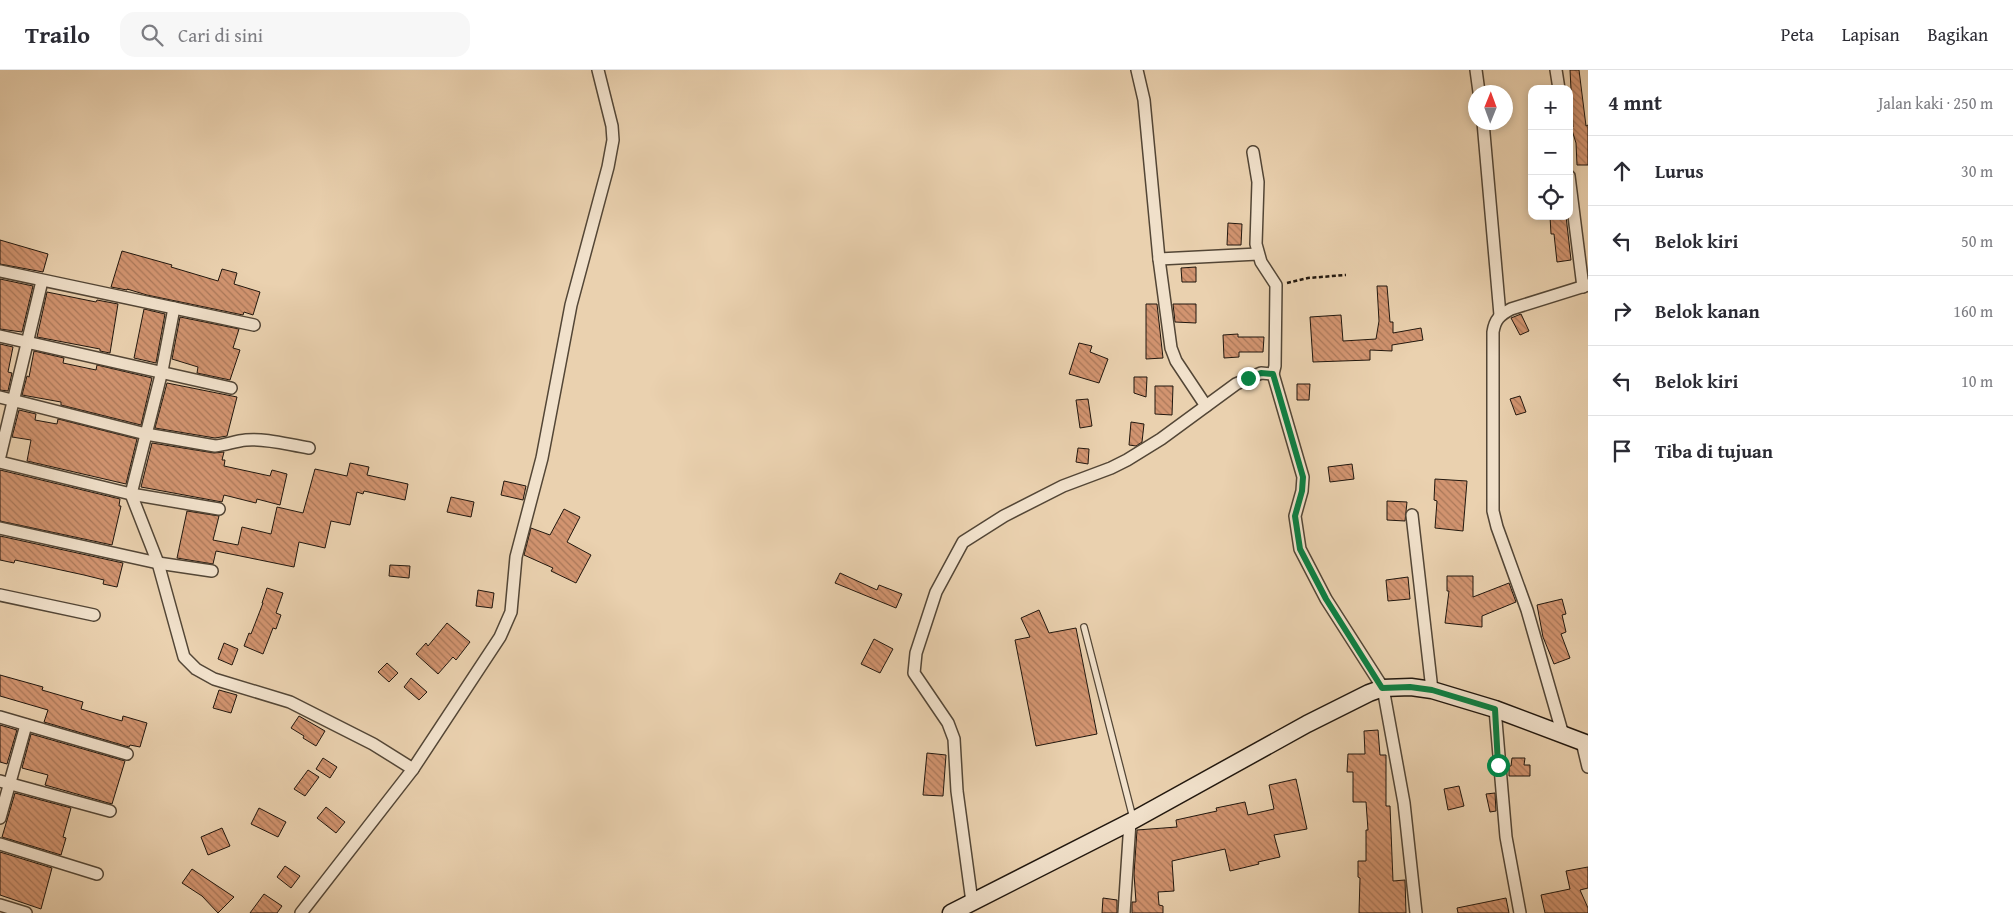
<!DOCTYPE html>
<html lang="id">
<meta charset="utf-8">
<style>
:root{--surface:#fff;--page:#f7f7f7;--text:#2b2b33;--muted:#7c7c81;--line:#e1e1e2}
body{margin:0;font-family:"Gentium Book Plus",serif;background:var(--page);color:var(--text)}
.controls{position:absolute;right:15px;top:15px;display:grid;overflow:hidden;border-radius:10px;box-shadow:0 2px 8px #0003}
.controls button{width:45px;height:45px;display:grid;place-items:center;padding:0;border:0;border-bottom:1px solid var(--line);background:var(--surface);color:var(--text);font:25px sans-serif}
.compass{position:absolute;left:1468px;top:15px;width:45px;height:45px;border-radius:50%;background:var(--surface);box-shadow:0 2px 8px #0003;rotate:1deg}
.stop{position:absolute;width:15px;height:15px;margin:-11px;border:4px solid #0b8043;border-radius:50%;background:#fff}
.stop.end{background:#0b8043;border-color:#fff;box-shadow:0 1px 5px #0008}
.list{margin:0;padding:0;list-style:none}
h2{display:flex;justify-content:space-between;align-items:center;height:65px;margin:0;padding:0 20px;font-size:21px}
h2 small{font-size:16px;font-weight:400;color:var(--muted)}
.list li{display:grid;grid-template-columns:32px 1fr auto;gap:15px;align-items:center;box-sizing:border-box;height:70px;padding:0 20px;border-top:1px solid var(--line)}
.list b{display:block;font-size:19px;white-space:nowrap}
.list em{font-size:16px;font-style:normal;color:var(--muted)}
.icon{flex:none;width:28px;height:28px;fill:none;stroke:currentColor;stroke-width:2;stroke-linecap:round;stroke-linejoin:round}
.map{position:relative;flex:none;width:1588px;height:843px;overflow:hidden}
header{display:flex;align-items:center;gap:30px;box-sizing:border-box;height:70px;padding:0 25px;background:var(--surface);border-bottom:1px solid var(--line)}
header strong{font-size:24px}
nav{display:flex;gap:28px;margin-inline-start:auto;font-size:18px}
.search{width:350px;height:45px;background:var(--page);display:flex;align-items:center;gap:12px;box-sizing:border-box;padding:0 18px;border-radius:15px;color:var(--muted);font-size:19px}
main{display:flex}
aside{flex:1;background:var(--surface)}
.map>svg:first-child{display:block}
.building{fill:url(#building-back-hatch);stroke:#21170e}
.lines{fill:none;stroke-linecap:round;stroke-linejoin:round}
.lane-casing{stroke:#534636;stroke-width:8}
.street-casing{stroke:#534636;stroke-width:14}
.secondary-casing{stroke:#21170e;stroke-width:19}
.path{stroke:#21170e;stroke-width:2.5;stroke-dasharray:4 2.5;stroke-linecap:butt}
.lane{stroke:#f1e1cb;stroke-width:5.5}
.street{stroke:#f1e1cb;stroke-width:11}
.secondary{stroke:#f1e1cb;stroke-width:16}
.route{stroke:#0b8043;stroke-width:6}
</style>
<header>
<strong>Trailo</strong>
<div class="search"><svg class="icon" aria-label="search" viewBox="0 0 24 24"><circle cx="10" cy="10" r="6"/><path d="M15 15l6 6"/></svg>Cari di sini</div>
<nav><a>Peta</a><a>Lapisan</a><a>Bagikan</a></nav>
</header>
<main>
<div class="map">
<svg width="1588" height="843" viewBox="0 0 1588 843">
<defs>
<pattern id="building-back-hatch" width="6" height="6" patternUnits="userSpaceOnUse" patternTransform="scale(1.25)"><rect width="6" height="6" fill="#d29470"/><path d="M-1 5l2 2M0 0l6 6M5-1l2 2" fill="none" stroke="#aa785a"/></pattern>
</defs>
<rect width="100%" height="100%" fill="#ead1af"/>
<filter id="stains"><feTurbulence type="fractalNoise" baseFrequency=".004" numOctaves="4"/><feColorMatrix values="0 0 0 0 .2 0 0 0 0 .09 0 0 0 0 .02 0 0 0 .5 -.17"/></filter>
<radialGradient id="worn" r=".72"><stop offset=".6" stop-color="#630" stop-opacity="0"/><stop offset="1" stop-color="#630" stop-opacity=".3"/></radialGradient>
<g class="building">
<polygon points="1570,0 1579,0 1586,56 1588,55 1588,95 1577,95 1576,73 1571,57 1573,57"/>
<polygon points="1550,146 1566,146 1571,190 1557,192 1554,164 1551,164"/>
<polygon points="1228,153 1242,154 1241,175 1227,175"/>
<polygon points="0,170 48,184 43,202 0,194"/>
<polygon points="122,181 172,195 171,197 218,211 222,199 237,203 234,214 260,222 253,245 244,242 243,245 147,225 127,219 127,220 111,217"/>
<polygon points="1196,197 1196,212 1182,212 1181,198"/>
<polygon points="0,209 33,216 22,262 0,259"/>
<polygon points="1377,216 1387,216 1390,252 1393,252 1393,263 1421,258 1423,270 1392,275 1392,281 1370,280 1370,290 1313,292 1310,247 1341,245 1343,271 1376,269 1379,251"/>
<polygon points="47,222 96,232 97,230 118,234 110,283 100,281 100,279 37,267"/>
<polygon points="1146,234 1157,234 1163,288 1146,289"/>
<polygon points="1173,234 1196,234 1196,253 1175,252"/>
<polygon points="144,239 165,244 156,293 134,288"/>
<polygon points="1521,244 1529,261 1520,265 1511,248"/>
<polygon points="180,247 239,259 233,278 240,280 230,310 197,303 198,297 172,289"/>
<polygon points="1238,264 1238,267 1264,267 1263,282 1239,282 1239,287 1224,288 1223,265"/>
<polygon points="1079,273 1092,276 1090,282 1108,289 1099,313 1069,304"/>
<polygon points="0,274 13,277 8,302 12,303 8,321 0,320"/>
<polygon points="34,281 64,288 63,293 96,300 97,295 152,308 141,355 61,335 61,332 22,325 27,306 29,307"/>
<polygon points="1134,307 1147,307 1146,327 1134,323"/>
<polygon points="167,313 237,327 227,366 215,368 155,358"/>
<polygon points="1297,314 1310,314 1309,330 1297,330"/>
<polygon points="1155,316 1173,316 1172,345 1155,344"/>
<polygon points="1520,326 1526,342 1516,345 1510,329"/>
<polygon points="1088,329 1092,356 1080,358 1076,330"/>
<polygon points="19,340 36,344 35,350 57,354 58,349 137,369 126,414 27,391 31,370 12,367"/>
<polygon points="1131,352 1144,354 1142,372 1136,376 1129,375"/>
<polygon points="152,373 214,383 224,382 222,390 225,390 224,396 270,406 272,400 287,404 280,435 257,429 256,433 224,425 222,432 141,417"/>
<polygon points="1078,378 1089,379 1088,394 1076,392"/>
<polygon points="350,393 369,397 367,405 408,414 405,430 364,421 363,424 357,422 350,455 331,451 325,478 299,472 294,497 216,481 213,494 177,488 187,441 219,446 213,470 238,475 242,457 271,464 277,437 303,443 315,399 347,406"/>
<polygon points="1352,394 1354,409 1330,412 1328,397"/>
<polygon points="0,400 120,429 119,436 121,436 112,475 0,451"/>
<polygon points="1435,409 1467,411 1463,461 1435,458 1437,431 1434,430"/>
<polygon points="504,411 526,416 523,430 501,425"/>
<polygon points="451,427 474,432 471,447 447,442"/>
<polygon points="1387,431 1407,432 1405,451 1387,450"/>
<polygon points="564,439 580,447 567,472 591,485 576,513 551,501 553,498 524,485 531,458 550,465"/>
<polygon points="0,466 123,493 117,517 103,514 104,510 84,505 15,490 14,493 0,490"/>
<polygon points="390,495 410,496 409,508 389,506"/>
<polygon points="840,503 877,520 879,515 902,524 896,538 835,513"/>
<polygon points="1447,506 1473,506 1473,527 1509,513 1516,532 1482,546 1482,557 1445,553 1449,521 1447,521"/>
<polygon points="1408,507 1410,529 1388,531 1386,510"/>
<polygon points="267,518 283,523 276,543 281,545 276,559 273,558 263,584 244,576 249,563 251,564 263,533 262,533"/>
<polygon points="478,520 494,523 492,538 476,536"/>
<polygon points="1562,529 1566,544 1562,545 1566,562 1561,564 1570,588 1554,594 1543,567 1537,535"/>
<polygon points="1039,540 1049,563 1076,558 1097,664 1036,676 1015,570 1030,567 1021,548"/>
<polygon points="447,553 470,572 456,590 453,587 438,604 416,584 426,573 428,576"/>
<polygon points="874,569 893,579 880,603 861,594"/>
<polygon points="224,573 238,579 232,595 218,589"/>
<polygon points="387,593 398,603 389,612 378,602"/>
<polygon points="0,605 43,617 42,620 83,632 81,639 122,651 123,646 147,653 140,677 130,675 129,677 44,652 48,640 0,626"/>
<polygon points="411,608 427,622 419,630 404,617"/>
<polygon points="219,620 237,625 231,643 213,638"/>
<polygon points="299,646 325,661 316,676 303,668 304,666 291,658"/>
<polygon points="0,655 17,660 7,694 0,692"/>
<polygon points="1378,660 1380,685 1386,685 1386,736 1390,736 1393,811 1405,810 1406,843 1359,843 1360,808 1358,807 1358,791 1366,791 1366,760 1368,760 1366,732 1353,732 1353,702 1347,702 1348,684 1365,684 1364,661"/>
<polygon points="31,664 125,691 112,734 45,715 48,705 22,698"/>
<polygon points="927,683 946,685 943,726 923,725"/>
<polygon points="323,688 337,697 330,708 316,699"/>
<polygon points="1512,688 1525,688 1524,695 1530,695 1530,706 1509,706 1509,696 1511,696"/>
<polygon points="308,700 319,707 305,726 294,719"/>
<polygon points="1296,709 1307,759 1274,765 1280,787 1258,792 1259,794 1230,801 1225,779 1172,791 1174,821 1158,822 1159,835 1163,836 1163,843 1132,843 1132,832 1136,832 1134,804 1137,760 1177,757 1176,750 1217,741 1216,738 1245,732 1248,745 1274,739 1269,715"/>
<polygon points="1459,716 1464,736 1448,740 1444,719"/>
<polygon points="15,723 71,738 63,767 66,768 61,785 2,767"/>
<polygon points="1495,723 1496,741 1490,742 1486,724"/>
<polygon points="326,737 345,752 336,763 317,748"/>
<polygon points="259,738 286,752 278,767 251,754"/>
<polygon points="222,758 230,776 208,785 201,767"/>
<polygon points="0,782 52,798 41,839 0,825"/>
<polygon points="285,796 300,806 291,818 277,807"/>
<polygon points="1588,797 1588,818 1580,820 1588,838 1588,843 1545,843 1541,825 1570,819 1566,801"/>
<polygon points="192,799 234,827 218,843 202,826 182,813"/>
<polygon points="264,824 282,836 277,843 250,843"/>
<polygon points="1103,828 1117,830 1117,843 1102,843"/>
<polygon points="1506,828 1509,843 1458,843 1457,838"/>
</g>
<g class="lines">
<g class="lane-casing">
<polyline id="lane" points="1084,557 1133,748"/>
</g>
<g class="street-casing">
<g id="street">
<polyline points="1137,0 1144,30 1159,189 1171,278 1176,291 1206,336"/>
<polyline points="1476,0 1479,22"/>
<polyline points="1556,0 1559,19"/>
<polyline points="1483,52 1500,245"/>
<polyline points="1569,106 1583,217"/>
<polyline points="1159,189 1258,184"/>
<polyline points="0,201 254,255"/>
<polyline points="174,238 162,301 131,424 158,493 184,587 196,599 214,609 290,632 373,674 413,699"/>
<polyline points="0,266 231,318"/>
<polyline points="1273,304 1303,407 1302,421 1295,446 1300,479 1326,529 1383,618 1404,733 1416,843"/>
<path d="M0,327L146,364L215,376C226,375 235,371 246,370C266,368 289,375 309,378"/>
<polyline points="0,386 42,211"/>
<polyline points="0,392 131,424 219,439"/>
<polyline points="1412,445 1432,620"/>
<polyline points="0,458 158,493 212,501"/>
<polyline points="0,525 94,545"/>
<polyline points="1495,639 1506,767 1520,843"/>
<polyline points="0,647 127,684"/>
<path d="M1563,665L1527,540L1497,457L1493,441V262C1495,249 1500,245 1511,239L1588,215"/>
<polyline points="1582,672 1588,697"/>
<polyline points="0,711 110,741"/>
<polyline points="0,748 26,655"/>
<polyline points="0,774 97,804"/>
<polyline points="972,832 957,721 954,669 948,653 914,603 916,583 936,522 963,472 1004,446 1063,416 1111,398 1127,390 1161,369 1236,314 1261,303 1273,304 1275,296 1276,215 1261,192 1256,174 1258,112 1253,82"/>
<polyline points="0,835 26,843"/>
<polyline points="301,843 413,699 500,567 511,542 516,487 542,388 571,235 608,97 613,70 612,56 598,0"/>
<polyline points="1124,843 1130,752"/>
</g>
</g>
<g class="secondary-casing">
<polyline id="secondary" points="951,843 1130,752 1307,654 1369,623 1383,618 1411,617 1432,620 1495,639 1588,674"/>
</g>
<polyline class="path" points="1287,213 1308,208 1346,205"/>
<use href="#lane" class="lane"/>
<use href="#street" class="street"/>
<use href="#secondary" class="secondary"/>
</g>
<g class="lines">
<polyline class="route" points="1248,308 1261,303 1273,304 1303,407 1302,421 1295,446 1300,479 1326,529 1382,618 1410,617 1432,620 1495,639 1498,695"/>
</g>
<rect width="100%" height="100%" filter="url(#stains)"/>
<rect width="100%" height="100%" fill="url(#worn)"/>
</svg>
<div class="controls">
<button>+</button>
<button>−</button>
<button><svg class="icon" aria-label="locate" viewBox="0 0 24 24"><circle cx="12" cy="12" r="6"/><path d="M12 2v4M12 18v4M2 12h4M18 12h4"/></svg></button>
</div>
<svg class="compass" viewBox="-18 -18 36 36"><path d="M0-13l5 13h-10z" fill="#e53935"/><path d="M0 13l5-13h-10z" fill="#7c7c81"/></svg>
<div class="stop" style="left:1498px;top:695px"></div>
<div class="stop end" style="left:1248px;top:308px"></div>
</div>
<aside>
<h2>4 mnt<small>Jalan kaki · 250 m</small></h2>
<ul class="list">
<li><svg class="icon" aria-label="ahead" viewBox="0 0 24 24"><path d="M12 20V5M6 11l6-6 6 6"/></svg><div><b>Lurus</b></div><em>30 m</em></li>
<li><svg class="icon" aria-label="left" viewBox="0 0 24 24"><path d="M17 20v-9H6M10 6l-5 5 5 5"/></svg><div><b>Belok kiri</b></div><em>50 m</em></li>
<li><svg class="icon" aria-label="right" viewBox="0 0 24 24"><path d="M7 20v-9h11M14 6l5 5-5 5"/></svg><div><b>Belok kanan</b></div><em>160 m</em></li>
<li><svg class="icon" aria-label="left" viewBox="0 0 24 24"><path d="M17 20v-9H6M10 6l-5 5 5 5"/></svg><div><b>Belok kiri</b></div><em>10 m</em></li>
<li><svg class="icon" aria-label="arrive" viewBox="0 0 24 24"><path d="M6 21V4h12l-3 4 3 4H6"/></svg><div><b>Tiba di tujuan</b></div></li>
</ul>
</aside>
</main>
